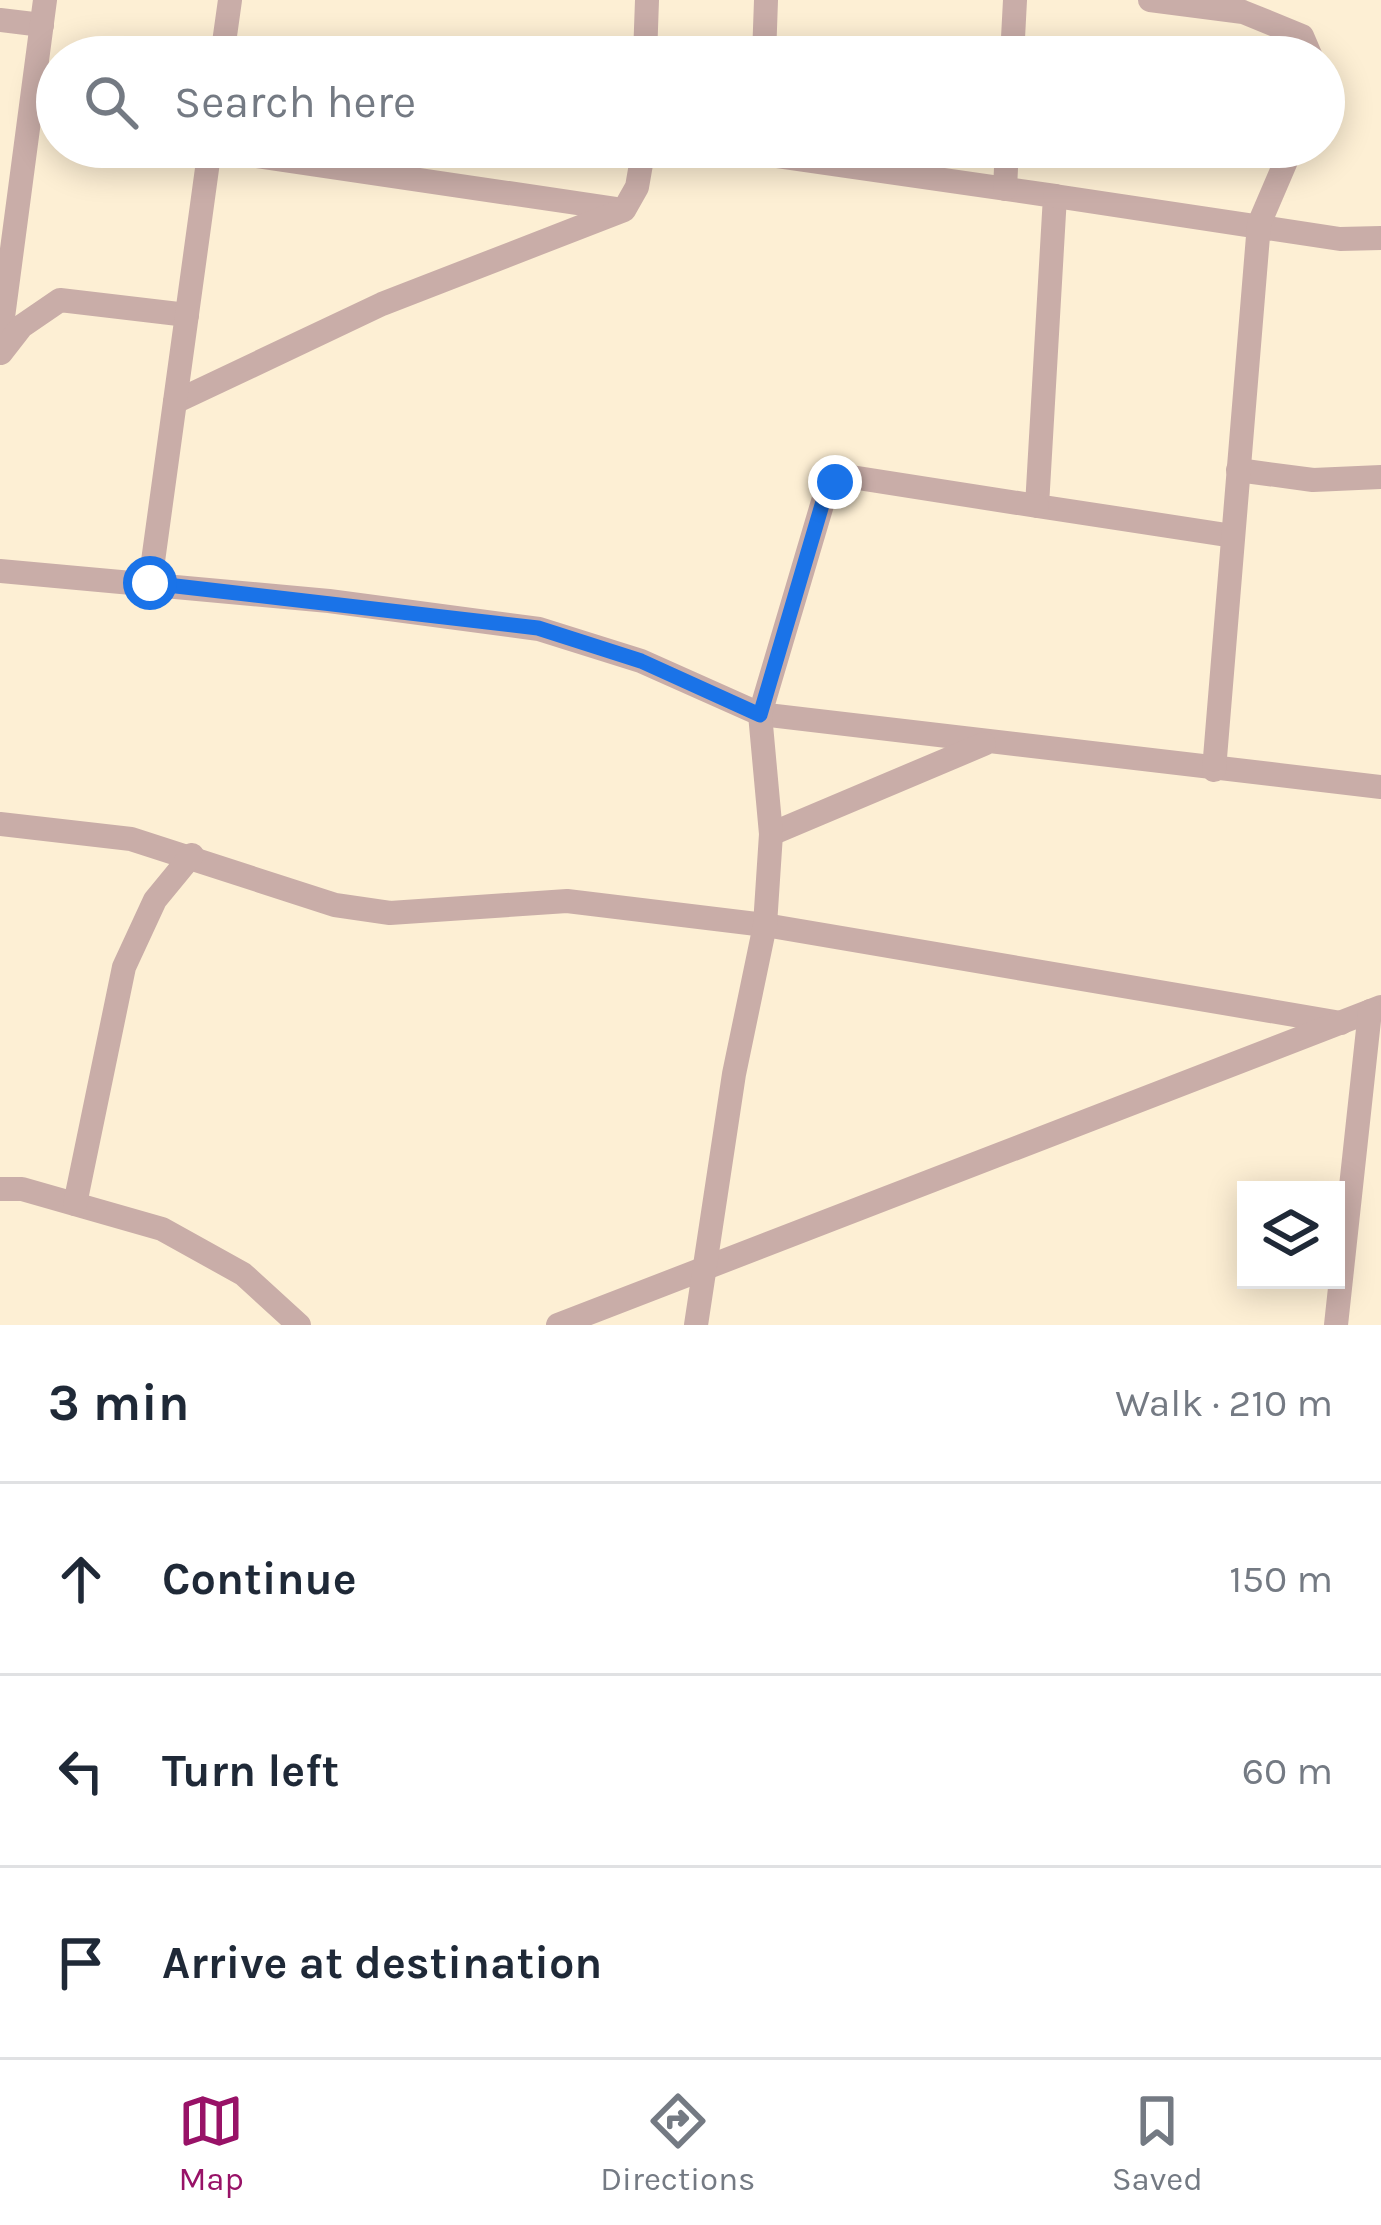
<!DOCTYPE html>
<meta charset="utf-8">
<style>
:root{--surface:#fff;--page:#f6f6f7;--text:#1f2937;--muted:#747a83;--line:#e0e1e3;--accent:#981267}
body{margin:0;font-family:Karla,sans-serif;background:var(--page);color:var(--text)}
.controls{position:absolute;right:36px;bottom:36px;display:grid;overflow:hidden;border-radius:0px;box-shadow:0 6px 30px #0003}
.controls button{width:108px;height:108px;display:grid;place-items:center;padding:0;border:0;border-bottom:3px solid var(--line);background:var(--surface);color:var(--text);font:60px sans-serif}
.stop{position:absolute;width:36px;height:36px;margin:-27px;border:9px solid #1a73e8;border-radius:50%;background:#fff}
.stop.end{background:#1a73e8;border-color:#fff;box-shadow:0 3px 12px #0008}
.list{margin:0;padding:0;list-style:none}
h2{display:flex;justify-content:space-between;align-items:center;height:156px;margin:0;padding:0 48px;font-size:51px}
h2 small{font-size:39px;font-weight:400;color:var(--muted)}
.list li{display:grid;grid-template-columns:78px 1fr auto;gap:36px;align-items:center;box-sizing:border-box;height:192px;padding:0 48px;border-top:3px solid var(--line)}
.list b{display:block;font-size:45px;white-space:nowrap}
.list em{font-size:39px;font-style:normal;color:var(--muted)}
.icon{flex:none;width:66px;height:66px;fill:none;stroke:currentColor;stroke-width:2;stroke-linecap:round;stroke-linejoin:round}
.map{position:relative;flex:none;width:1381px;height:1325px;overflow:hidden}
.search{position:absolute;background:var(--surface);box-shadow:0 6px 30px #0003;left:36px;right:36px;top:36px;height:132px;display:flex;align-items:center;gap:30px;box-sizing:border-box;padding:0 42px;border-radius:66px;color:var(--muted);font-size:45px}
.sheet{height:732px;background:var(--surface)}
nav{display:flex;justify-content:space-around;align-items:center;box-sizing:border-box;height:168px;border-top:3px solid var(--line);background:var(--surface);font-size:33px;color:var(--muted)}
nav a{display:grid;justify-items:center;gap:6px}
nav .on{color:var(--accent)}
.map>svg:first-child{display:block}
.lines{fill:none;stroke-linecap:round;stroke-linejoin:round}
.street{stroke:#c9ada8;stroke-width:24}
.route{stroke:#1a73e8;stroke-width:15}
</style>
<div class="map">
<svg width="1381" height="1325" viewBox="0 0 1381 1325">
<rect width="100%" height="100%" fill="#fdefd4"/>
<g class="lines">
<g class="street">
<polyline points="1150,0 1243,12 1302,36 1311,57"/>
<polyline points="0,20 42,25"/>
<polyline points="222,57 230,0"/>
<polyline points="645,57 647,0"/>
<polyline points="764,57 766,0"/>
<polyline points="1012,57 1015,0"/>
<polyline points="708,147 762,154"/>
<polyline points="762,147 762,154 1055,196 1037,506 1233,536"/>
<polyline points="209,149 617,209"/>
<polyline points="1005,189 1007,147"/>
<polyline points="1055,196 1340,239 1381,238"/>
<polyline points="0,340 45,0"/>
<polyline points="1,353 22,326 60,300 187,315"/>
<polyline points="175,402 382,304 624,210 637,187 644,147"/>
<polyline points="1238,470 1313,480 1381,477"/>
<polyline points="0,571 329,601 539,629 641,661 760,714 1381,787"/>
<polyline points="150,583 210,147"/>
<polyline points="1214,770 1259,224 1292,147"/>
<polyline points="0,824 131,839 335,905 390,913 567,901 765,925 1341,1023"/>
<polyline points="771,834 984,744"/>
<polyline points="0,1189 22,1189 162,1229 243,1274 299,1325"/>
<polyline points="75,1204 124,967 155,900 192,855"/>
<polyline points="558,1325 1381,1007"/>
<polyline points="696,1325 734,1074 765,925 771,834 760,714 827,488 845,476 1037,506"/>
<polyline points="1336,1325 1370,1011"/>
</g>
</g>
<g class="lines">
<polyline class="route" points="150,583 538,628 641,661 760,715 827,488 835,482"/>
</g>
</svg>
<div class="controls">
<button><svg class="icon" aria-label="layers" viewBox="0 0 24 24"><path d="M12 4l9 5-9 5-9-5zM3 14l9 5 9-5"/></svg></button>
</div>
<div class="stop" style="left:150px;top:583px"></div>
<div class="stop end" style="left:835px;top:482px"></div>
<div class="search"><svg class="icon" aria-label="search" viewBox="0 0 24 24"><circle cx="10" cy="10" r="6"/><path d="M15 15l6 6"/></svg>Search here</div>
</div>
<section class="sheet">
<h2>3 min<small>Walk · 210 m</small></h2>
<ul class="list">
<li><svg class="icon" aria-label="ahead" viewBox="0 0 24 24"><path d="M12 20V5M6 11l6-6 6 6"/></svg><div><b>Continue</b></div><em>150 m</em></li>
<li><svg class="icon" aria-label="left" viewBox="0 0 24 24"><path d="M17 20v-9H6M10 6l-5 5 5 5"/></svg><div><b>Turn left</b></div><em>60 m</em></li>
<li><svg class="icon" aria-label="arrive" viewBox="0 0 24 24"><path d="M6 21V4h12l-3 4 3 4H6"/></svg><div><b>Arrive at destination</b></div></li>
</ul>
</section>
<nav>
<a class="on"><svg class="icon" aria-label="map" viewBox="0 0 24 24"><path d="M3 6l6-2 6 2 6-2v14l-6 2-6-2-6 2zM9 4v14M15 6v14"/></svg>Map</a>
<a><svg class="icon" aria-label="directions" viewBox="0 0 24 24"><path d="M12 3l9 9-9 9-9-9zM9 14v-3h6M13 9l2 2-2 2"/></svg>Directions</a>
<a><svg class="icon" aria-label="saved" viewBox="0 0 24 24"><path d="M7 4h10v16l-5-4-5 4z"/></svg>Saved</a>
</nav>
